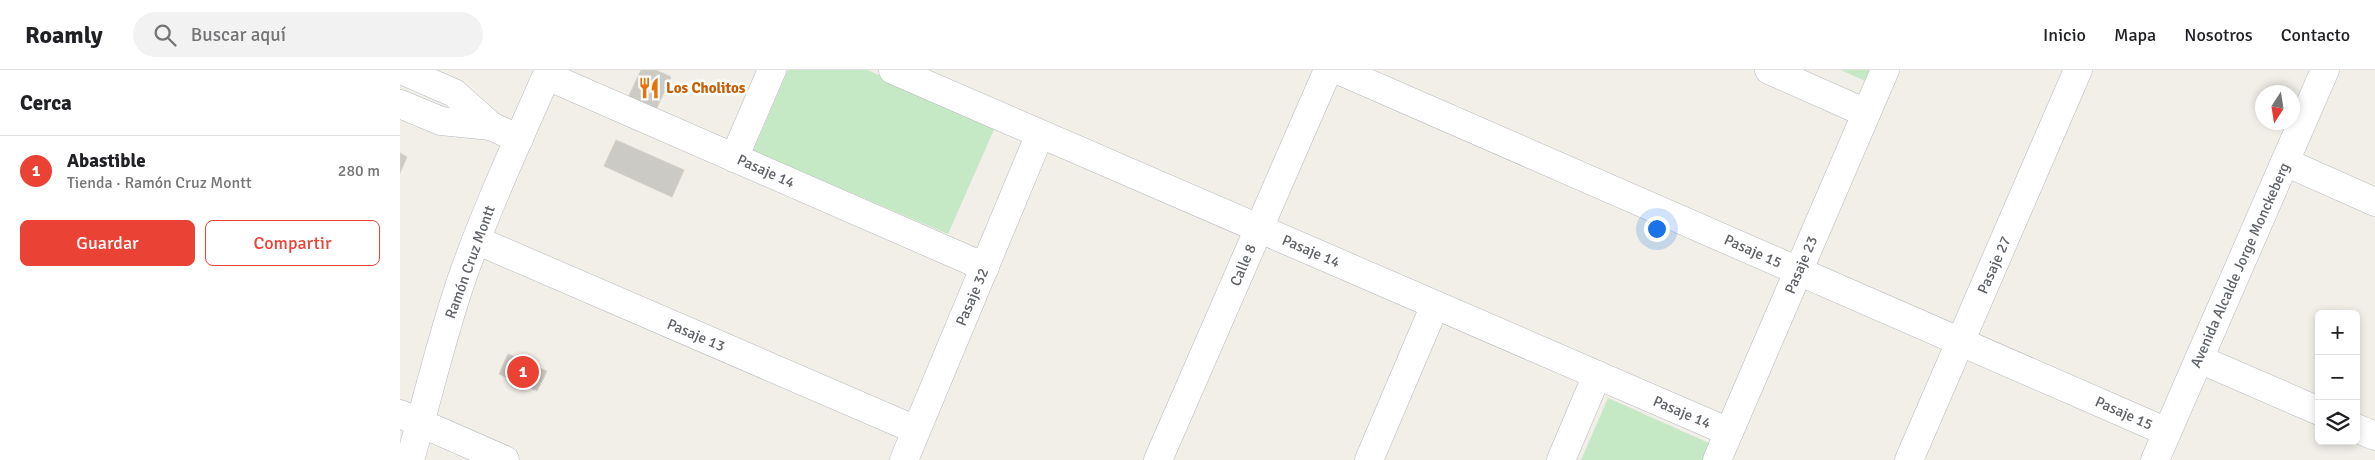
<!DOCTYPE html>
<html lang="es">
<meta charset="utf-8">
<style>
:root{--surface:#fff;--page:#f2f2f2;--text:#202124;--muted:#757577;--line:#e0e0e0;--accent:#ea4335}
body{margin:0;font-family:Signika,sans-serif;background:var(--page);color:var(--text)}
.controls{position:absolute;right:15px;bottom:15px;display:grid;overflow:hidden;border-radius:8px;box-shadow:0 2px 8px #0003}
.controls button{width:45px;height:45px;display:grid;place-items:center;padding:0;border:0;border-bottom:1px solid var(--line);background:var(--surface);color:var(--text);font:25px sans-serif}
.compass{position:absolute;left:1855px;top:15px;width:45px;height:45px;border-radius:50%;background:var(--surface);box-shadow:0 2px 8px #0003;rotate:192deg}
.you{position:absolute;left:1256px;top:158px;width:18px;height:18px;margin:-12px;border:4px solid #fff;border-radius:50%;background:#1a73e8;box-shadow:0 0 0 8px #1a73e833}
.badge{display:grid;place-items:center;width:32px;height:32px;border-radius:50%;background:var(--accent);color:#fff;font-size:16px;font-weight:700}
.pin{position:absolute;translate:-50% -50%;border:2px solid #fff;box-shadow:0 1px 5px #0006}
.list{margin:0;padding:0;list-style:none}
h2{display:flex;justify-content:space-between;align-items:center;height:65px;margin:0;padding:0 20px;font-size:21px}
h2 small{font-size:16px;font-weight:400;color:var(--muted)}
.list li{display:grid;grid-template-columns:32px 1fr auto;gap:15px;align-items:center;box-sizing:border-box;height:70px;padding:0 20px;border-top:1px solid var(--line)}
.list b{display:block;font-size:19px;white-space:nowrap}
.list p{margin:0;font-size:16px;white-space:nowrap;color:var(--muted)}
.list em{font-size:16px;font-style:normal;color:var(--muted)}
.actions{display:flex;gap:10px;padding:15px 20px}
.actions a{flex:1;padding:11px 0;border:1px solid var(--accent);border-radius:8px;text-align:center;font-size:18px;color:var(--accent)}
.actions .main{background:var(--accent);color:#fff}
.icon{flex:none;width:28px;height:28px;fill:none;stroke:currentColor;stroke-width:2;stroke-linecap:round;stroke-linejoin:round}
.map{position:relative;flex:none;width:1975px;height:390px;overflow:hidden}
header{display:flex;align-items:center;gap:30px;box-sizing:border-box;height:70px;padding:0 25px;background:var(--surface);border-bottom:1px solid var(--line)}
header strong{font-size:24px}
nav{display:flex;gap:28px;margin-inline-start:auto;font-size:18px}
.search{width:350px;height:45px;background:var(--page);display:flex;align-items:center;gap:12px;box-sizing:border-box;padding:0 18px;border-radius:28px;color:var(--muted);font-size:19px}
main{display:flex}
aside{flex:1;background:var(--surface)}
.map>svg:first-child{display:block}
.green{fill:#c5e8c5}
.building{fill:#cccac5;stroke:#d6d1c6}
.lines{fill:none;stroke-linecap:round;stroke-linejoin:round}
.street-casing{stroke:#b5b8bc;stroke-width:29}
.secondary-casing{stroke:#b6babf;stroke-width:29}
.street{stroke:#fff;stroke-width:28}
.secondary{stroke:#fff;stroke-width:28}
.labels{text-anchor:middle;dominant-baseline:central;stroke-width:5;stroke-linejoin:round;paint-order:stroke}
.food-label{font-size:15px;font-weight:bold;fill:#c56008;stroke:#fff;text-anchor:start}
.street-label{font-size:15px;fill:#5f6368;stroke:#fff}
</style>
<header>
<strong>Roamly</strong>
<div class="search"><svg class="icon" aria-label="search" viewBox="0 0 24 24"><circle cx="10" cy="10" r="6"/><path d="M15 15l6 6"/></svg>Buscar aquí</div>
<nav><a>Inicio</a><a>Mapa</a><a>Nosotros</a><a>Contacto</a></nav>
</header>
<main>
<aside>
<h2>Cerca<small></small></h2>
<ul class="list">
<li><span class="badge">1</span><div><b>Abastible</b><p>Tienda · Ramón Cruz Montt</p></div><em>280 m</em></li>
</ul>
<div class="actions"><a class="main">Guardar</a><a>Compartir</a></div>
</aside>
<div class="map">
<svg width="1975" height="390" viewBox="0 0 1975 390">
<rect width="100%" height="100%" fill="#f1efe8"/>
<g class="green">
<polygon points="388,0 467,0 596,55 548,164 353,81"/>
<polygon points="1441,0 1470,0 1465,11"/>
<polygon points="1208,328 1311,374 1304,390 1181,390"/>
</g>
<g class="building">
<polygon points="241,0 256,0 271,7 255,42 227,30"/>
<polygon points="216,70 284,100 272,127 204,96"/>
<polygon points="0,83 7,87 0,103"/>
<polygon points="108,284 147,301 137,321 99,304"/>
</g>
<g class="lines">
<g class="street-casing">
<g id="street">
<polyline points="1,0 54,23 91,56 119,69"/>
<polyline points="493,0 1329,362"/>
<polyline points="938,0 1767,362"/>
<polyline points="1369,0 1466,43"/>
<polyline points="147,6 585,197"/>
<polyline points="0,34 41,51 91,56"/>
<polyline points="334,88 372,0"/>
<polyline points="1885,92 1975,132"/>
<polyline points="76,170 516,360"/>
<polyline points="1799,289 1919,341"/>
<polyline points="0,344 105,390"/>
<polyline points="1956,358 1975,366"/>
<polyline points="504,390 640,64"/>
<polyline points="758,390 928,0"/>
<polyline points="969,390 1035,235"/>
<polyline points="1161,390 1197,305"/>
<polyline points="1317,390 1485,0"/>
<polyline points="1509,390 1678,0"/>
</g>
</g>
<g class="secondary-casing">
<g id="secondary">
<path d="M10,390C27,330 41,270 61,211C86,139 119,69 149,0"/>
<polyline points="1755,390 1925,0"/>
</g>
</g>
<use href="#street" class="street"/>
<use href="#secondary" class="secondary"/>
</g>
<defs>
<g id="restaurant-bare" transform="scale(1.725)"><path d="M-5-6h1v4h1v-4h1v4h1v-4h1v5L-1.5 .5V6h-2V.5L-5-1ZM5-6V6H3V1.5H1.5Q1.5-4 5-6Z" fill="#e8710a" stroke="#fff" stroke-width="2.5" paint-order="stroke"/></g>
</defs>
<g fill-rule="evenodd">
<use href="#restaurant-bare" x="249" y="18"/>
</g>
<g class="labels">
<g class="food-label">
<text x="266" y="18">Los Cholitos</text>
</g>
<g class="street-label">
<text transform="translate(366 101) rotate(24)">Pasaje 14</text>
<text transform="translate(911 181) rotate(23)">Pasaje 14</text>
<text transform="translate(1353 181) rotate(24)">Pasaje 15</text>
<text transform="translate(70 192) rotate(-70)">Ramón Cruz Montt</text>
<text transform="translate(843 195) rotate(-67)">Calle 8</text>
<text transform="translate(1401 195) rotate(-67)">Pasaje 23</text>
<text transform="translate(1594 195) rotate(-66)">Pasaje 27</text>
<text transform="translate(1840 195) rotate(-66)">Avenida Alcalde Jorge Monckeberg</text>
<text transform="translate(572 227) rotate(-67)">Pasaje 32</text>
<text transform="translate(296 265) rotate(23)">Pasaje 13</text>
<text transform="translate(1282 342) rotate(23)">Pasaje 14</text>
<text transform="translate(1724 343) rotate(24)">Pasaje 15</text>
</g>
</g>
</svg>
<div class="controls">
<button>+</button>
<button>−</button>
<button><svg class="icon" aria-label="layers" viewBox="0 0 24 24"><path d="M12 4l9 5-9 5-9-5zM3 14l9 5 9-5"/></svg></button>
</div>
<svg class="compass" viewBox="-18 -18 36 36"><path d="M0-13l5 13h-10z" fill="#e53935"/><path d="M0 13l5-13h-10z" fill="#757577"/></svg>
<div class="you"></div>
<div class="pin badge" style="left:123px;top:302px">1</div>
</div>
</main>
